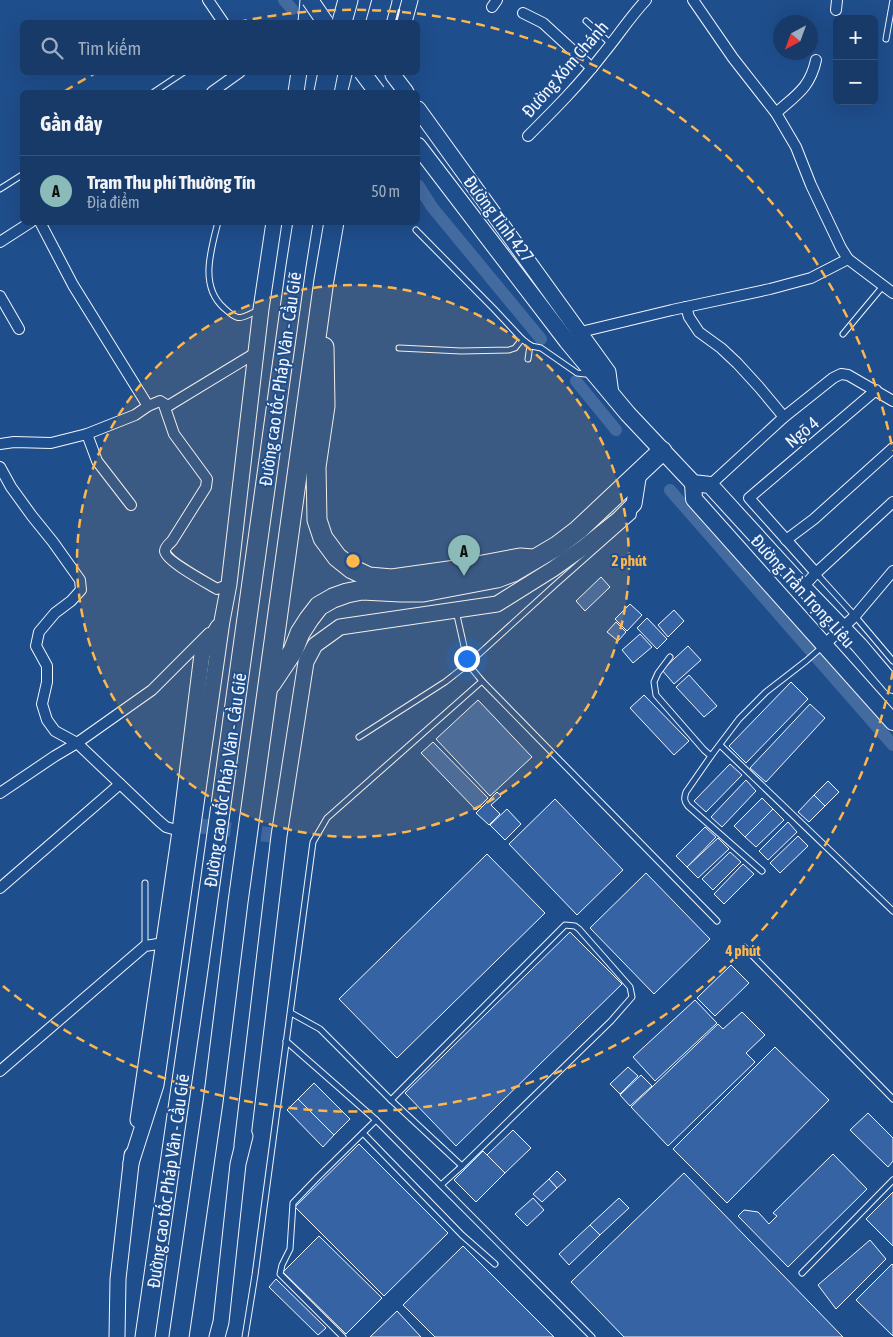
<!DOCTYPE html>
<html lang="vi">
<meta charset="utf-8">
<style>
:root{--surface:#173a69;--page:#244571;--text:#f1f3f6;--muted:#9eadc0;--line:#36547d;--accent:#8bbbb9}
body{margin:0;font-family:"Asap Condensed",sans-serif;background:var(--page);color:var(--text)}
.controls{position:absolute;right:15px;top:15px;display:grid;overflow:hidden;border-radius:8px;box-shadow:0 5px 20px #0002}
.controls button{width:45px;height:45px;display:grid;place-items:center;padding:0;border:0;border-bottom:1px solid var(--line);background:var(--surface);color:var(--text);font:25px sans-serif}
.compass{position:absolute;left:773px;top:15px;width:45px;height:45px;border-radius:50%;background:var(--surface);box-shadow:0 5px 20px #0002;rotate:221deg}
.you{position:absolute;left:466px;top:658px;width:18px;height:18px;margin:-12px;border:4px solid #fff;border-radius:50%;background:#1a73e8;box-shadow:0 0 0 8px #1a73e833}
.badge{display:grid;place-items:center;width:32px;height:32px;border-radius:50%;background:var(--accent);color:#111;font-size:16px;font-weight:700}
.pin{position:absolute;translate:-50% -41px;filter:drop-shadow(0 1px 2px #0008)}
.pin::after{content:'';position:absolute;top:26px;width:18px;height:15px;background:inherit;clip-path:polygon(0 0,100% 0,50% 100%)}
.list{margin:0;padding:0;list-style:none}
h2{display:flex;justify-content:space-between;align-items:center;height:65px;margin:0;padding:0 20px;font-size:21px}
h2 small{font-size:16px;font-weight:400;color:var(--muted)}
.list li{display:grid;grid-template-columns:32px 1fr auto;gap:15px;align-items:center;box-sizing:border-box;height:70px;padding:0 20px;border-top:1px solid var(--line)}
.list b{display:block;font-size:19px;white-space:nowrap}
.list p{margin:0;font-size:16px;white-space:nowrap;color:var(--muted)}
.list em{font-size:16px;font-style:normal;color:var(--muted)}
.icon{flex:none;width:28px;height:28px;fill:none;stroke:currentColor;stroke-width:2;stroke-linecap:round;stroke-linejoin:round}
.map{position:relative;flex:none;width:893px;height:1337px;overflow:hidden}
.search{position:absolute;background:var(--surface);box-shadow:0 5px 20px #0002;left:20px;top:20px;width:400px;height:55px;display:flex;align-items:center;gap:12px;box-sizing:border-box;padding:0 18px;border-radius:8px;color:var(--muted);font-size:19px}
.panel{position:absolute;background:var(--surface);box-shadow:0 5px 20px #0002;left:20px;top:90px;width:400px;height:135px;border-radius:8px}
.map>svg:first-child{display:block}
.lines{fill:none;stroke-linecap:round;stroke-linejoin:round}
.canal{stroke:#446ba0;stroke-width:12}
.building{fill:#3563a3;stroke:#f2f6ff}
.secondary-tunnel{stroke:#3f679d;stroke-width:15;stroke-dasharray:15 8;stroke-linecap:butt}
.lane-casing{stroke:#f2f6ff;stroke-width:7}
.street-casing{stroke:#f2f6ff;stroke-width:12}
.secondary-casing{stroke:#f2f6ff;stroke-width:17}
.primary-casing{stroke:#f2f6ff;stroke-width:18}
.highway-casing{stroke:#f2f6ff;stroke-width:21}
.lane{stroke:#1f4e8c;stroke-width:5}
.street{stroke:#1f4e8c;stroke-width:10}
.secondary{stroke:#1f4e8c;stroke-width:15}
.primary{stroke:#1f4e8c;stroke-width:16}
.highway{stroke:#1f4e8c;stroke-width:19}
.primary-bridge-casing{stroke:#f2f6ff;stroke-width:18;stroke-linecap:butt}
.primary-bridge{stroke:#1f4e8c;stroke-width:16}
.wall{stroke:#f2f6ff;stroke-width:2.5}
.ring{fill:none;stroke:#ffb74d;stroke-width:2.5;stroke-dasharray:9 6}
.labels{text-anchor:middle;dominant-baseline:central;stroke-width:4;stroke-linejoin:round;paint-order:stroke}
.street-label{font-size:18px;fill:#f2f6ff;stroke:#1f4e8c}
.centre{fill:#ffb74d;stroke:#1f4e8c;stroke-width:2.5}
.ring-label{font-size:15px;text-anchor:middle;font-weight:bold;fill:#ffb74d;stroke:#1f4e8c;stroke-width:4;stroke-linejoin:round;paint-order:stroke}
</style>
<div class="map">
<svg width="893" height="1337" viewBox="0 0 893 1337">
<rect width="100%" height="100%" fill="#1f4e8c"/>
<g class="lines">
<g class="canal">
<polyline points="284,0 292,9"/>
<polyline points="418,185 432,207 541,339"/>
<polyline points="576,381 616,430"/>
<polyline points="670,490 893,745"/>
</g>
</g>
<g class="building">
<polygon points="601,577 610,587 585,611 576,601"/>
<polygon points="630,604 642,615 627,631 615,619"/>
<polygon points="674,610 684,621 668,637 658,625"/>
<polygon points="647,618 667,639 657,649 637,628"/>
<polygon points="616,622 626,632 618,641 607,632"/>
<polygon points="640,634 652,647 633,663 622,650"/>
<polygon points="688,646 701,660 674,684 662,670"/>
<polygon points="689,675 717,706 704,717 676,687"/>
<polygon points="791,682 808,699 746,763 729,746"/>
<polygon points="644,695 689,741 674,755 630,708"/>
<polygon points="478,700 532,757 490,796 436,739"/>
<polygon points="810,704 825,718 766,782 750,768"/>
<polygon points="433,742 488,798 476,810 421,753"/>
<polygon points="730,764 742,775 706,812 694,801"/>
<polygon points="746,780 756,791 722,827 711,817"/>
<polygon points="828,781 839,792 825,806 814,795"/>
<polygon points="497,792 501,796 491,805 500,814 489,825 476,813"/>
<polygon points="814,795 825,806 809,822 798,812"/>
<polygon points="762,798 773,809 745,837 734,826"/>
<polygon points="555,799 623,870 577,915 509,844"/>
<polygon points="507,809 521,824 505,840 490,825"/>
<polygon points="773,809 784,820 756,847 745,837"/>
<polygon points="788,822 797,832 768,860 759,851"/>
<polygon points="705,827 716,837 687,867 676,856"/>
<polygon points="798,836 808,846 780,873 770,863"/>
<polygon points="718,838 729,849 698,878 687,867"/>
<polygon points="730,852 741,862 713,890 702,879"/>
<polygon points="487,854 545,913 397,1058 339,999"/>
<polygon points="743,864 754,874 724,904 714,894"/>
<polygon points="646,873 710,939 654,994 590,928"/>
<polygon points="570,932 622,984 456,1146 405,1093"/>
<polygon points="731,965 749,983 715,1016 697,998"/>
<polygon points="695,1000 717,1023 655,1081 633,1057"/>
<polygon points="742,1012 765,1035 746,1053 755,1062 668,1146 631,1107 718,1024 723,1029"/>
<polygon points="775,1047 829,1100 727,1203 673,1149"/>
<polygon points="628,1067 638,1076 620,1094 610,1084"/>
<polygon points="641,1075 652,1086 630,1106 620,1095"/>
<polygon points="314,1083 350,1119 334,1135 298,1099"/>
<polygon points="298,1099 334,1135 323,1147 287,1110"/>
<polygon points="868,1113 893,1138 893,1161 888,1167 850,1130"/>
<polygon points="513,1130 531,1148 505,1173 487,1155"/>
<polygon points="359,1144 448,1233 384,1296 295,1207"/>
<polygon points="483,1151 505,1173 476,1202 454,1180"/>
<polygon points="833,1154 867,1189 788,1267 738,1216 744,1210 758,1212 769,1224 777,1216 773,1213"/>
<polygon points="557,1171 566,1180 557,1188 549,1179"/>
<polygon points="684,1173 843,1337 624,1337 571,1282"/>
<polygon points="549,1179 557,1188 542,1202 533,1194"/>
<polygon points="893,1192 893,1246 866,1219"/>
<polygon points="533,1198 544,1210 527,1226 515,1214"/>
<polygon points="619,1198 629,1208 600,1235 590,1225"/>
<polygon points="590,1225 600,1235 569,1265 559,1254"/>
<polygon points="319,1236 382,1298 346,1334 283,1272"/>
<polygon points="870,1240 886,1259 836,1309 818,1285"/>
<polygon points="463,1246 554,1337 435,1337 403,1305"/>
<polygon points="892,1264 893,1265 893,1336 856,1300"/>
<polygon points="276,1279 326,1328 318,1335 269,1287"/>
<polygon points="397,1311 421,1337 370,1337"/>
</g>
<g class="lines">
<polyline class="secondary-tunnel" points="193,825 279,836"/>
<g class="lane-casing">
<g id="lane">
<polyline points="586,21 611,44"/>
<polyline points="886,39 893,0"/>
<polyline points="154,92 184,72"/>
<polyline points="0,189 22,175"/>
<path d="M218,222C211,250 199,286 224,308C240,323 240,318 259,310"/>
<polyline points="416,230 494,309 522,339 531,346 541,348 577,373 585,374 589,373"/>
<polyline points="843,334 883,286"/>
<polyline points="399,348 461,351 509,350 515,348 522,339"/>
<polyline points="528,359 530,345"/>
<polyline points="816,573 855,616 893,661"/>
<polyline points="456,611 468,664 482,681"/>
<polyline points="670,657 658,673 654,682 656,695 704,750 711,756 739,719 766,692 806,661 823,646"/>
<polyline points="359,737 445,682 468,664 556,584 633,516 634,510"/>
<polyline points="720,745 893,911"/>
<path d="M711,756L686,792C684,798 684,801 688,806L762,871"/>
<polyline points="145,883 145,946"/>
<polyline points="744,947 893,1099"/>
<polyline points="291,1013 320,1029 391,1100 462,1166"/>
<polyline points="286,1041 376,1120 592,1337"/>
<polyline points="391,1100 565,925 575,926 579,929 630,987 632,997 611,1021 462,1166 441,1185"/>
<polyline points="363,1133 462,1235 495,1264"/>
<polyline points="802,1273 893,1180"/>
<polyline points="245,1337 255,1275 313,842 327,818 482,681 717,921"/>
<polyline points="343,1337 280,1274 282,1265 290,1249 293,1203 318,1177 376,1120"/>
</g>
</g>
<g class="street-casing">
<g id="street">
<polyline points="208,0 223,22"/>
<polyline points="693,0 733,58 776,113 796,147 811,185 841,248 848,259 893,293"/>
<polyline points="492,7 497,0"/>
<polyline points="836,10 837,0"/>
<polyline points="523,13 543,23 592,68"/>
<polyline points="212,92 240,72"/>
<path d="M776,113C796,95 810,88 816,60"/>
<path d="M528,136C554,110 580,84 603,54C618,36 630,17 646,0"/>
<polyline points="40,222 73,285 148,406"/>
<polyline points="0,242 31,222"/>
<polyline points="0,296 19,329"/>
<polyline points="686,307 689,317 699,332 721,348 737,363 759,387 784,417"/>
<polyline points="582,336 585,331 589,330 672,310 770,289 811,278 848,259"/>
<path d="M164,405L174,434L207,479L206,487L172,541C170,543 165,547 165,551C164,560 209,584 217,589L229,584"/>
<polyline points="87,434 97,461 131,505"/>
<polyline points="0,444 14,442 51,443 87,434 135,415 148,406 160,401 168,406 257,352"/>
<polyline points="0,467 11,487 32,516 53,542 80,580 81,590 71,601 55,613 39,632 36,646 47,666 47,682 42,704 47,720 55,731 77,743 159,821 166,827 180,831"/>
<polyline points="710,485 784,417 833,378 841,374 848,375 893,401"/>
<polyline points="786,540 814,519 893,448"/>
<polyline points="816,573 749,498 876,390"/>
<polyline points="803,587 816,573 893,502"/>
<polyline points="823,646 855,616 893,571"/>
<polyline points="0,793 55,756 77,743 152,690 209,633"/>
<polyline points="0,888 120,784"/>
<polyline points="0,1071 145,946 164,943"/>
</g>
</g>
<g class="secondary-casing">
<g id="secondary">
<polyline points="306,22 308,0"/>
<polyline points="404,22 410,0"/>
<polyline points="393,72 393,75 406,92"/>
<polyline points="296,92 299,72"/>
<polyline points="418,109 608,372 611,394"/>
<polyline points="138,1120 180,831 202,654 218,627"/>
<polyline points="242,1145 279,836 306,662 315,645 340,627 497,604 553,569 584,547 619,519 634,504 639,472"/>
<polyline points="131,1163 156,1085 222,621 229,584 261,309 274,222"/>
<polyline points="117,1337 118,1279 132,1155"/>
<polyline points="217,1337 221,1322 238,1164 245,1136"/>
</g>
</g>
<g class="primary-casing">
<g id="primary">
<polyline points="418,146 567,341 628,414 693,483 710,485 803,587 859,645 893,685"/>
<polyline points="693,483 694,499 893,722"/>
</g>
</g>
<g class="highway-casing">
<g id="highway">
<polyline points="342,22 348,0"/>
<polyline points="376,22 382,0"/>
<polyline points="324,92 328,72"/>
<polyline points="358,92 363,72"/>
<polyline points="324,347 325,406 316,467 317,520 323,538 337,557 352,569 369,577 392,579 456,570 520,558 533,559"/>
<polyline points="271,684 293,651 300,633 309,619 319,606 333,598 347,593 362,590 401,592 423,592 497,578 513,572 557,546 578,530 662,451"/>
<polyline points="145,1337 198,970 296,266 303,222"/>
<polyline points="179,1337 213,1102 238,902 324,280 334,222"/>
</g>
</g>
<use href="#lane" class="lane"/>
<use href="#street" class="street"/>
<use href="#secondary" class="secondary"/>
<use href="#primary" class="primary"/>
<use href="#highway" class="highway"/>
<g class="primary-bridge-casing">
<g id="primary-bridge">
<polyline points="310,0 325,22"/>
<polyline points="362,72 377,92"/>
</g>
</g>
<use href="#primary-bridge" class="primary-bridge"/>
<polyline class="wall" points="396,22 399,10"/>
</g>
<circle cx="353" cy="561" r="276" fill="#ffb74d" fill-opacity=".12"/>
<g class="ring">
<circle cx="353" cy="561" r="276"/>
<path d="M893 671A551 551 0 0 1 3 986M65 91A551 551 0 0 1 94 74M238 22A551 551 0 0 1 893 451"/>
</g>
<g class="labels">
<g class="street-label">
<text transform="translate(565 69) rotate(-49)">Đường Xóm Chánh</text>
<text transform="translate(499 219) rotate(53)">Đường Tỉnh 427</text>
<text transform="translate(280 379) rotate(-82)">Đường cao tốc Pháp Vân - Cầu Giẽ</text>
<text transform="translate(802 432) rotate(-40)">Ngõ 4</text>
<text transform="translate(803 591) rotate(48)">Đường Trần Trọng Liêu</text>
<text transform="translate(225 780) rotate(-82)">Đường cao tốc Pháp Vân - Cầu Giẽ</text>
<text transform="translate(168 1181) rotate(-82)">Đường cao tốc Pháp Vân - Cầu Giẽ</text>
</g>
</g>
<circle cx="353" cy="561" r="8" class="centre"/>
<g class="ring-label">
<text x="629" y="566">2 phút</text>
<text x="743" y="956">4 phút</text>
</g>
</svg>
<div class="controls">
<button>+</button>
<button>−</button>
</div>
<svg class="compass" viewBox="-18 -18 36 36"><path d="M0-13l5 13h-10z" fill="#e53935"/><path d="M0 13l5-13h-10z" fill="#9eadc0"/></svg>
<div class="you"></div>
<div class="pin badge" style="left:464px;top:576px">A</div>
<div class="search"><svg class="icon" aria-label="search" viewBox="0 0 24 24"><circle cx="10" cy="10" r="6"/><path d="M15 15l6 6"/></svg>Tìm kiếm</div>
<section class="panel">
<h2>Gần đây<small></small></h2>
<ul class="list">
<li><span class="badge">A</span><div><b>Trạm Thu phí Thường Tín</b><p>Địa điểm</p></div><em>50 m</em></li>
</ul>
</section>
</div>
